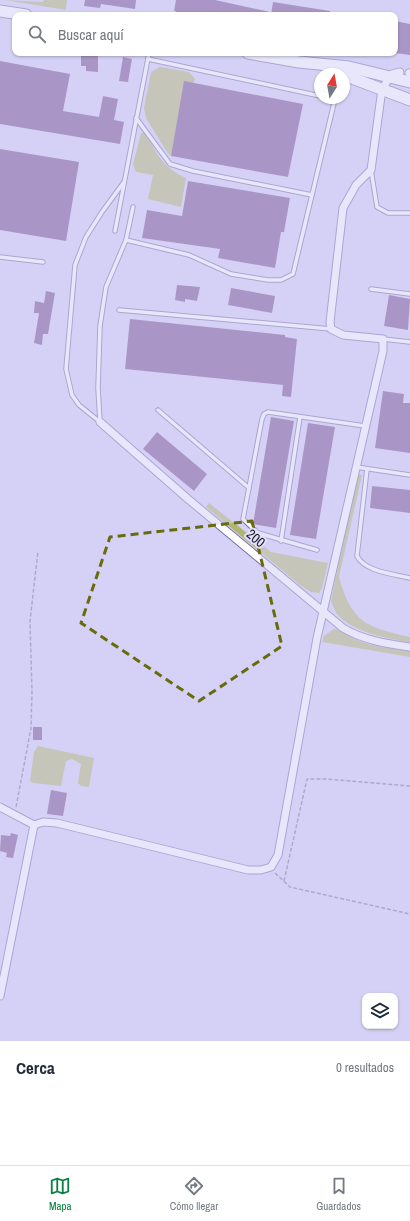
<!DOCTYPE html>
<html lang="es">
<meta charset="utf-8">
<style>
:root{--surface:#fff;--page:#f2f2f3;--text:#1f2937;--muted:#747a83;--line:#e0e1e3;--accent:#0b8043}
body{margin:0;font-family:"Archivo Narrow",sans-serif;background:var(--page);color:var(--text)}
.controls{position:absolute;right:12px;bottom:12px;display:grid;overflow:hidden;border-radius:8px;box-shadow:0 1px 3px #0004}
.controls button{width:36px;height:36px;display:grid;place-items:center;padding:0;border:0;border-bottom:1px solid var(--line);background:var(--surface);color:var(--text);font:20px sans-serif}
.compass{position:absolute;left:314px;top:68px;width:36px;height:36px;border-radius:50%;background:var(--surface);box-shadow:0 1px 3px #0004;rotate:11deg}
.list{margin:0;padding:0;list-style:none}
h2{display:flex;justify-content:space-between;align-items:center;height:52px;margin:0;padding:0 16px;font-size:17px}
h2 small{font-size:13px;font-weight:400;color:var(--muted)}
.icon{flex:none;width:22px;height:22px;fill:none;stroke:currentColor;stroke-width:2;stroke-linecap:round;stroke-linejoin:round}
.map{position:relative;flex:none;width:410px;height:1041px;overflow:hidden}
.search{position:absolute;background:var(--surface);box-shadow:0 1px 3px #0004;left:12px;right:12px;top:12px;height:44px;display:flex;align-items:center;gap:10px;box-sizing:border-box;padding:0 14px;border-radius:8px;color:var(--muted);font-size:15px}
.sheet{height:124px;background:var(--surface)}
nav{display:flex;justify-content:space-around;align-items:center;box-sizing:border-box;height:56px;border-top:1px solid var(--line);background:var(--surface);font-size:11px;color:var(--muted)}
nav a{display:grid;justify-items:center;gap:2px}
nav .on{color:var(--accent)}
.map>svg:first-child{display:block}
.green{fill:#b1b66f}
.building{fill:#764f8d}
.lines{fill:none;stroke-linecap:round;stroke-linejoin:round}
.lane-casing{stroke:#796fa7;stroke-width:5.5}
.street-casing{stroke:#796fa7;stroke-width:9}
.secondary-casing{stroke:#796fa7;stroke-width:13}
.path{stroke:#7e7997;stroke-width:1.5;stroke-dasharray:4 2;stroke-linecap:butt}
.lane{stroke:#fff;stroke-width:3.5}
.street{stroke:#fff;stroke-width:7}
.secondary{stroke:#fff;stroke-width:11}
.marked{fill:none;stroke:#686b0b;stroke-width:3;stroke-dasharray:8 5;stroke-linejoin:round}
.labels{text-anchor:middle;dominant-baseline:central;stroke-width:4;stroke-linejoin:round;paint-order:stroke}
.street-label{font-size:14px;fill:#1e1a30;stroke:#e3e0f9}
</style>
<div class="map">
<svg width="410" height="1041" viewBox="0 0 410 1041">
<rect width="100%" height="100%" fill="#d6d1f6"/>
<g class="green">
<polygon points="5,0 43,2 44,0 67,0 66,10"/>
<polygon points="160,67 189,72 195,79 171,156 167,152 146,118 144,108 151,72"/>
<path d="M141,133H144L147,136C158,156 164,168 186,178L181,207L148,199L153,175L136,172L133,164Z"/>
<path d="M359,475H362L339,577C352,623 366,627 410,637V643C386,637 356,634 338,615C335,612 333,606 331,601L353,489L357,477Z"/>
<polygon points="209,503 271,552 328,563 322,588 319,593 311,592 300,585 206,507"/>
<path d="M334,629C342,629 349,637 357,640C374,647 392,649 410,651V657L322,642L324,636Z"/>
<polygon points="38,746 94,758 89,787 81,786 78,783 81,764 72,759 66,761 61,786 34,783 30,781 34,752"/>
</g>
<g class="building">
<polygon points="85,0 136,0 135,9 101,4 100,8 84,6"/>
<polygon points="176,0 215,0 270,12 270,15 175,15 176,11 174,11"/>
<polygon points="273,2 330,11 329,15 271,15"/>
<polygon points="395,21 410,24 410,55 395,53"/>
<polygon points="81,53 98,53 98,72 86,71 86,66 81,66"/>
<polygon points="123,57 132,59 128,82 119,81"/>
<polygon points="0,61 70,74 63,111 99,117 103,96 118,99 114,120 124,122 120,144 0,124"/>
<polygon points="184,81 303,104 288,177 171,156"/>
<polygon points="0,149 79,162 66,241 0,230"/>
<polygon points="188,181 290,198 284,232 281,232 275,268 218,258 220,249 142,238 147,210 182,216"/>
<polygon points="177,285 200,287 197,301 185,299 185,302 175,300"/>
<polygon points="231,288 275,296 272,313 228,305"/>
<polygon points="46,291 55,293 48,334 43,334 42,345 34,343 39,313 34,313 35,301 44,303"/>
<polygon points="389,295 410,299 408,330 384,326"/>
<polygon points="130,319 285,335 285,337 297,339 291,397 282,396 283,385 125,369"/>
<polygon points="383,391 404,394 403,403 410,403 410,453 375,448"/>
<polygon points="271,417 294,421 276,528 253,524"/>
<polygon points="308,423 335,427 316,539 290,535"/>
<polygon points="157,432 207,474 194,491 143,449"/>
<polygon points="372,486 410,490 410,513 370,508"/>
<rect x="33" y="727" width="9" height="13"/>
<polygon points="51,790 67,793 63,816 47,814"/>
<polygon points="11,833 18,835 13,858 6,857 7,853 0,851 1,835 10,836"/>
</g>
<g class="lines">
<g class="lane-casing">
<g id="lane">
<polyline points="148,59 320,96"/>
<polyline points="136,118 170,164 193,171 312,195"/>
<polyline points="371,170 377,207 388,213 410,213"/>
<polyline points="115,231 149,53"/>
<polyline points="126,240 189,255 231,274 268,280 281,280 293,274 335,99 329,98"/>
<polyline points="0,257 43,262"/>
<polyline points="371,289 410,294"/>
<polyline points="119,310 331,329"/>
<polyline points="383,339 410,342"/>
<polyline points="158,410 249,488"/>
<polyline points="100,422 79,405 72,395 66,369 75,265 86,237 102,212 124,182"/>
<polyline points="100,422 98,388 100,326 106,287 126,240 133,207"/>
<polyline points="356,467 410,475"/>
<path d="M367,469L357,556C365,572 394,574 410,578"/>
<polyline points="281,541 300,417"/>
<polyline points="317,550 258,533 243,519 262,419 264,414 268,412 365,426"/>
</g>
</g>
<g class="street-casing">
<g id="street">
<polyline points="409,73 410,74"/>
<path d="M100,422L188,499L343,628C363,640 387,644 410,647"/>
<polyline points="0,807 34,825 43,822 57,823 248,870 261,870 271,867 278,855 317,638 383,351 383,339 343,335 331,329 330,322 343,208 356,185 371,170 382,89 392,74 400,72"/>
<polyline points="0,996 34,825"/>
</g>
</g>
<g class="secondary-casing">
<g id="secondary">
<polyline points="0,11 26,15"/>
<polyline points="248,53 299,62 349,67 410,82"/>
<polyline points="344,75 410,100"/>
</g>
</g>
<g class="path">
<polyline points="16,807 31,728 32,692 30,621 38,551"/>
<polyline points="275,873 290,887 410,914"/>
<polyline points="284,881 307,779 326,779 410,786"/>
</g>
<use href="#lane" class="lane"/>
<use href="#street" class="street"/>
<use href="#secondary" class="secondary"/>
</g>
<path d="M0 0H410V1041H0ZM252,521L282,646L199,701L81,623L110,537Z" fill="#d6d1f6" fill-opacity=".55" fill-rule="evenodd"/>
<path class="marked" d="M252,521L282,646L199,701L81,623L110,537Z"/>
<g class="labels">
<g class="street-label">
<text transform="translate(256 538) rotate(39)">200</text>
</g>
</g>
</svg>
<div class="controls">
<button><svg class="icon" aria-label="layers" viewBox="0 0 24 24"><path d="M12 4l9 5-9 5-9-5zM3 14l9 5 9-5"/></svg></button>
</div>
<svg class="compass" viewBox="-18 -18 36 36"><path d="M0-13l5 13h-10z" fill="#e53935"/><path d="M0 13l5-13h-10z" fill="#747a83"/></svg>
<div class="search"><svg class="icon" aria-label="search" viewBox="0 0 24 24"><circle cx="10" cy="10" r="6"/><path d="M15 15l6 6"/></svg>Buscar aquí</div>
</div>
<section class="sheet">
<h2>Cerca<small>0 resultados</small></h2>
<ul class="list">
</ul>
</section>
<nav>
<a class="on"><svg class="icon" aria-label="map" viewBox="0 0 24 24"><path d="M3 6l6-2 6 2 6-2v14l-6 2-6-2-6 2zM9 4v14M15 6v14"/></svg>Mapa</a>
<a><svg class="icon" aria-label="directions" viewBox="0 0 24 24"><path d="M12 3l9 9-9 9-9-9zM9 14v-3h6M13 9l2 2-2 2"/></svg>Cómo llegar</a>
<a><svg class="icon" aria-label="saved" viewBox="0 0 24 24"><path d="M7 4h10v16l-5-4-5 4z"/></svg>Guardados</a>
</nav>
